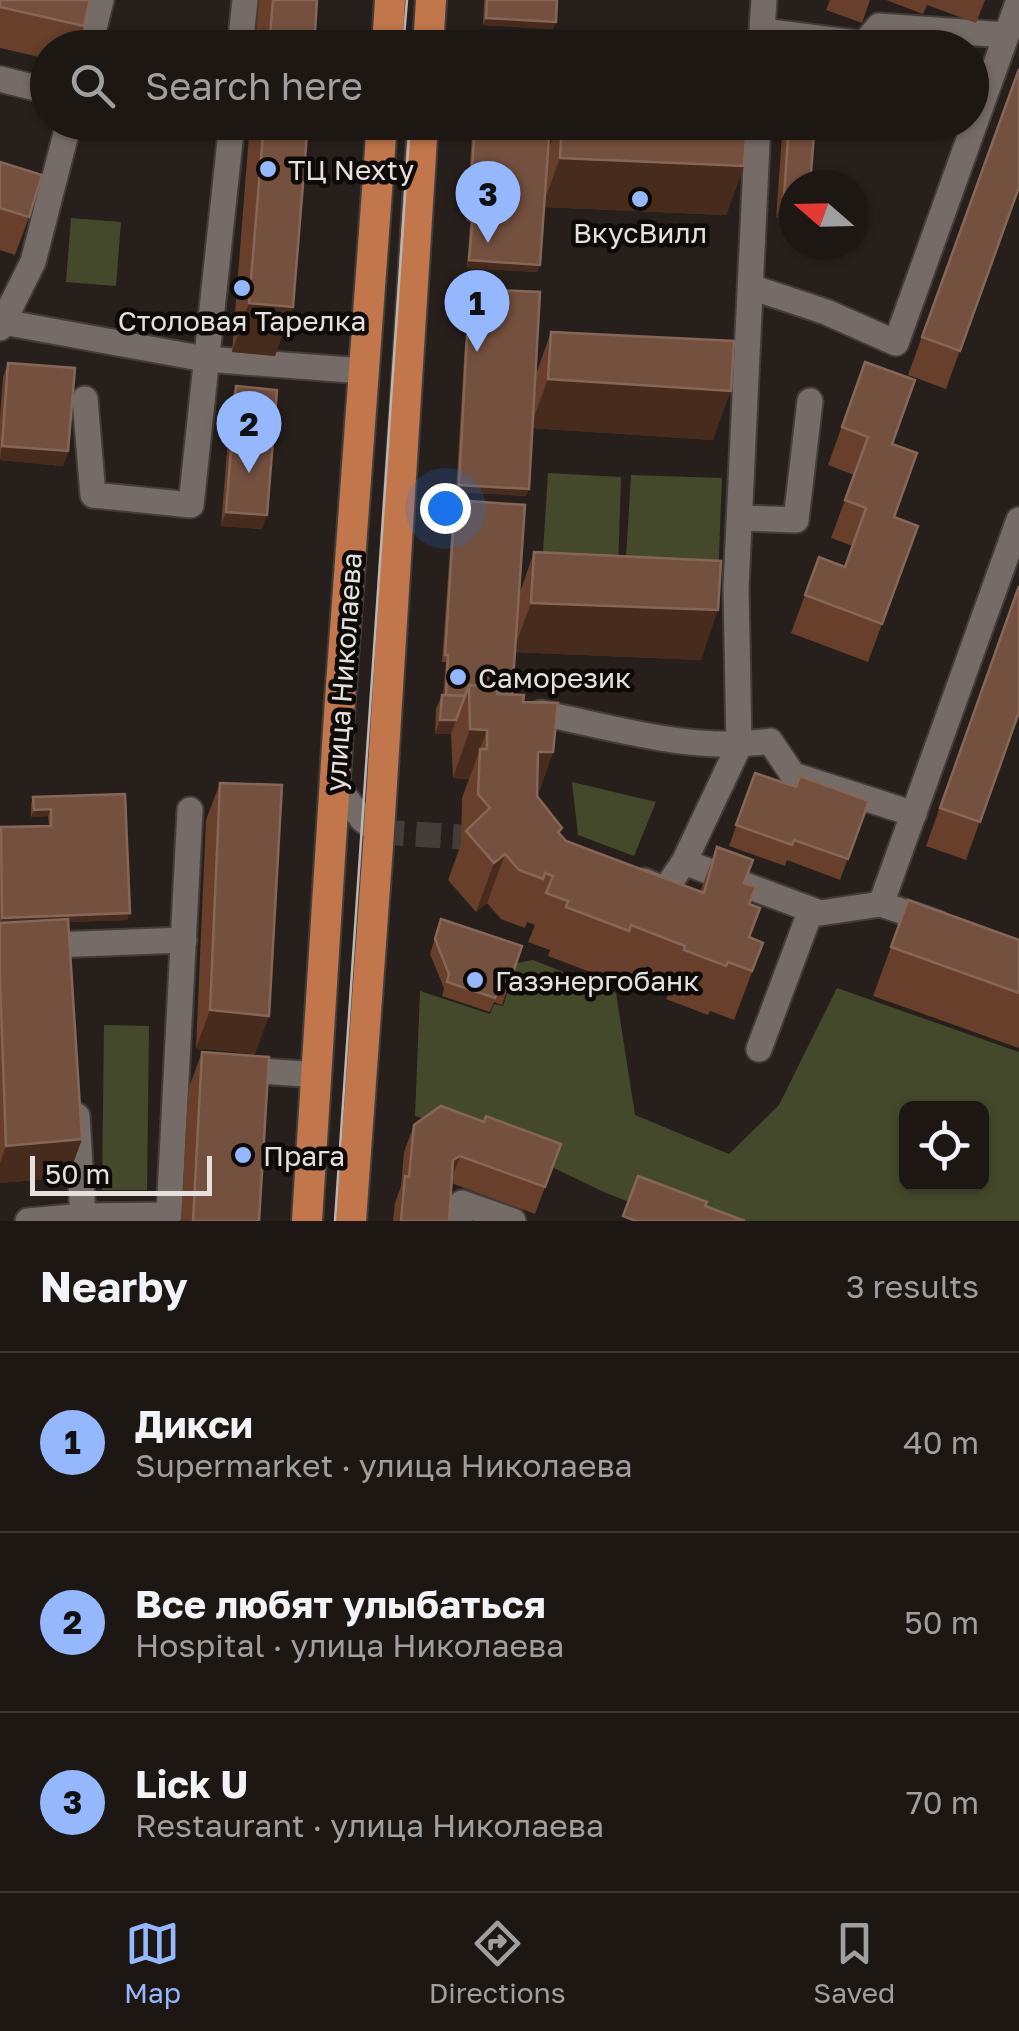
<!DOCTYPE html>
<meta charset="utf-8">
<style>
:root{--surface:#1d1714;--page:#25201d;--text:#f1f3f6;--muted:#a09fa0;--line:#3b3634;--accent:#94b7fd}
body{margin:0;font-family:"Golos Text",sans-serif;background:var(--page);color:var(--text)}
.controls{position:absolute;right:30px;bottom:30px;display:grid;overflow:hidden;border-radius:15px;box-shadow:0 2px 8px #0004}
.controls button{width:90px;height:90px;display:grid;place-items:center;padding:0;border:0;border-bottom:2px solid var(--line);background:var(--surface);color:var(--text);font:50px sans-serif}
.compass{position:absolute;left:779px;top:170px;width:90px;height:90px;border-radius:50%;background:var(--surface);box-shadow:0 2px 8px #0004;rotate:290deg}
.scale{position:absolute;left:30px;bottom:25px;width:182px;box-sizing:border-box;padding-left:10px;border:5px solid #e6e0dd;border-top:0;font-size:28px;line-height:35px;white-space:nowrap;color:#e6e0dd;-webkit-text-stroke:8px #0d0a08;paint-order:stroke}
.you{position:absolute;left:445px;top:508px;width:35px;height:35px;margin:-25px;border:8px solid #fff;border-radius:50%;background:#1a73e8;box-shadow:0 0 0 15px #1a73e833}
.badge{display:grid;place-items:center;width:65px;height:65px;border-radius:50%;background:var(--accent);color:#111;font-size:32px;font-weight:700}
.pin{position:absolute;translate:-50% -82px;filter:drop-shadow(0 2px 5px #0008)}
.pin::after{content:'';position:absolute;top:52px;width:35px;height:30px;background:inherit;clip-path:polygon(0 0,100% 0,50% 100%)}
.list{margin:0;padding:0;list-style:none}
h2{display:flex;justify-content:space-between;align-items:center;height:130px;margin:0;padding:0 40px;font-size:42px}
h2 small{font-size:32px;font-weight:400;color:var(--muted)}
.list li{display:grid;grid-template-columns:65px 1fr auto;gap:30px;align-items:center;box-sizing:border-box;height:180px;padding:0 40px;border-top:2px solid var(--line)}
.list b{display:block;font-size:38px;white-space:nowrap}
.list p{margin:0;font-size:32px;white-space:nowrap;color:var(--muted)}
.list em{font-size:32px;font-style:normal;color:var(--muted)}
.icon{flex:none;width:55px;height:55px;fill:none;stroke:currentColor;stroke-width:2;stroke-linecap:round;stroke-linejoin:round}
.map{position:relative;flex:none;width:1019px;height:1221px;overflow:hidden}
.search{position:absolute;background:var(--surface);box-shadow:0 2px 8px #0004;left:30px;right:30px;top:30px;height:110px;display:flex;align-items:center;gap:25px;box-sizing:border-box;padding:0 35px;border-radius:55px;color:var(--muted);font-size:38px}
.sheet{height:670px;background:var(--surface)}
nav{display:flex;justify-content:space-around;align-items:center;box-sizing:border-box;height:140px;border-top:2px solid var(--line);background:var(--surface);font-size:28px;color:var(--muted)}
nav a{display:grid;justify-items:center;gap:5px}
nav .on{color:var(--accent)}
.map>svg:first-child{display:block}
.green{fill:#45492b;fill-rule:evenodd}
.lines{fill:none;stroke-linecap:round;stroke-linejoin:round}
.minor-tunnel{stroke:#443c38;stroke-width:25;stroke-dasharray:25 12;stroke-linecap:butt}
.minor-casing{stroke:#433d3a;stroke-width:29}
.major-casing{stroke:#433d3a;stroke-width:34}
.minor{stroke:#766c67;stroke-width:25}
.major{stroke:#c1764b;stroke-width:30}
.tram{stroke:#bcb5b2;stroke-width:2.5}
.wall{fill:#673f2a}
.shaded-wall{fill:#472b1c}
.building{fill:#74503e;stroke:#866757;stroke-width:2.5}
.poi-dot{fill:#94b7fd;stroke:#0d0a08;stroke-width:4}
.labels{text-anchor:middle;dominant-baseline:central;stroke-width:9;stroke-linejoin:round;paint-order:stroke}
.poi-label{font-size:28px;fill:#e6e0dd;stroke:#0d0a08;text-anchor:start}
.street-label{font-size:28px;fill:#e6e0dd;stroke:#0d0a08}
</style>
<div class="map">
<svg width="1019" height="1221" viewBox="0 0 1019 1221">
<rect width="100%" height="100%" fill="#271f1b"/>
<g class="green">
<polygon points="71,218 121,222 116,286 66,282"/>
<polygon points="548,473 621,477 618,571 542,568"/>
<polygon points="631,475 722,478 718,579 625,575"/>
<polygon points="572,782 656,802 634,856 578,835"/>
<path d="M533,960L616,993L635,1115L729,1154L779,1105L837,988L1019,1052V1221H678L606,1193L508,1146L415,1116L420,991L490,1014L494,1004L503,1006L517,963ZM906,1108H982V1184H906Z"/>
<polygon points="104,1025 149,1026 147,1190 102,1190"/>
</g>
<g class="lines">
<polyline class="minor-tunnel" points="379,832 494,839"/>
<g class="minor-casing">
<g id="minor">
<polyline points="762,31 864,44 879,26 1006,35"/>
<polyline points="761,45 764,0"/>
<polyline points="89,48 101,0"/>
<polyline points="240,48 245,0"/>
<polyline points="0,79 48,91"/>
<polyline points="751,287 826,312 896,343 1019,0"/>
<polyline points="3,322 205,359 364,371"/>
<polyline points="0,328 33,262 69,122"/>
<polyline points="85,399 93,495 191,505 232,122"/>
<polyline points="740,518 796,520 810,401"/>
<path d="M541,713C615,728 694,753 770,741L793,775L914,814"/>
<polyline points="336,785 362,819 379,832"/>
<polyline points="684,862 820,913 881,904 936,923"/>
<polyline points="644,881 665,890 684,862 739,746 736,587 758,122"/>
<polyline points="881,904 1019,520"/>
<polyline points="0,947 184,940"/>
<polyline points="759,1049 811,910"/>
<polyline points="233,1069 318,1075"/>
<polyline points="83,1216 169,1215 190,810"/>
<polyline points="28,1221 83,1216 77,1116"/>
<polyline points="460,1221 462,1203 513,1221"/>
</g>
</g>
<g class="major-casing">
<g id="major">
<polyline points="387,48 390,0"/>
<polyline points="428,48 431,0"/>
<polyline points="307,1221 340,699 382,122"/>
<polyline points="351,1221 379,832 423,122"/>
</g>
</g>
<use href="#minor" class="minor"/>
<use href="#major" class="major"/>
<g class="tram">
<polyline points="403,48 407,0"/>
<polyline points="335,1221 410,122"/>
</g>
</g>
<g class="wall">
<polygon points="0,0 84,26 77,48 48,48 48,59 0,48"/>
<polygon points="259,0 317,0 314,48 255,48"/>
<polygon points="484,0 557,0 553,29 483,25"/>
<polygon points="830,0 870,0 862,23 826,10"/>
<polygon points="886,0 985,0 976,23 927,5 923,14"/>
<polygon points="1019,69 1019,187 946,389 908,375"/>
<polygon points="250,122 308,122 275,356 232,352"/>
<polygon points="473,122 550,122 548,150 558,122 747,122 744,166 726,215 544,207 540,265 537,272 467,268 470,222 466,221"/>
<polygon points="783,122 815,122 776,218"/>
<polygon points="0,162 29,217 15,255 0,250"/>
<polygon points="474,289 536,374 551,332 713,440 533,428 529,489 526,496 456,492 465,343 469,336 471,296"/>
<polygon points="865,362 892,444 894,517 918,526 868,662 791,633 819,557 845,567 853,546 831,538 854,475 828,465"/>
<polygon points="8,363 68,451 63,466 0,460 0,417 3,377"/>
<polygon points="236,386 262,529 221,526 231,401"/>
<polygon points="455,500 519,595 534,552 701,660 515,652 512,695 523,698 553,752 537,797 562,828 560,834 566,841 700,892 717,847 744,883 750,904 749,937 763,943 734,1020 710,1011 708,1015 666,999 668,995 613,975 611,980 548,956 550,950 528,942 535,925 527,922 525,928 501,919 487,903 476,912 448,880 461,844 462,798 469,779 453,778 451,734 435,734 436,709 442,695 443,695 446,662 442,662 453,507"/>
<polygon points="1019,585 1019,712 966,860 926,846"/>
<polygon points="755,773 796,787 869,801 840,880 787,860 785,866 729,846"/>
<polygon points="220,783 255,1054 196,1048 206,820"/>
<polygon points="125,794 130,913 127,920 68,922 82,1139 68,1177 0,1183 0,829 49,826 48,816 31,817 31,804 33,797"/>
<polygon points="908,900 1019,940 1019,1048 873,996"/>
<polygon points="441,919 522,946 502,1005 494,1002 490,1012 442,996 444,988 430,954"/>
<polygon points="202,1052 259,1221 181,1221 188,1090"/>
<polygon points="484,1122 561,1144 535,1214 451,1183 449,1221 393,1221 395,1203 401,1186 404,1152 414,1125"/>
</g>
<g class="shaded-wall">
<polygon points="486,18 556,22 553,29 483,25"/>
<polygon points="560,158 744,166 726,215 542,207"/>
<polygon points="784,197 794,198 794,219 776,218"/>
<polygon points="469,260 540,265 537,272 467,268"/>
<polygon points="249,303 293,307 275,356 232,352"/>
<polygon points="548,379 731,391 713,440 530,428"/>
<polygon points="2,446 68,451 63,466 0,460"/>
<polygon points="459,485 529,489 526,496 456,492"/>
<polygon points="226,512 267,515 262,529 221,526"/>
<polygon points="531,603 718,610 701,660 513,652"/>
<polygon points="440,720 456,720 451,734 435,734"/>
<polygon points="470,729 487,730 469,779 453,778"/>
<polygon points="538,752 553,752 535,801"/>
<polygon points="51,809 48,816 31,817 34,810"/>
<polygon points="505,854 487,903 476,912 494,863"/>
<polygon points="130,913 127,920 0,925 2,918"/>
<polygon points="210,1010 269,1016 255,1054 196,1048"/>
<polygon points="82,1139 68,1177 0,1183 0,1163 6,1146"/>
<polygon points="460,1156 450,1183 453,1160"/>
</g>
<g class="building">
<polygon points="0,0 90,0 84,26 0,7"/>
<polygon points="273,0 317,0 314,48 269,48"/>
<polygon points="487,0 557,0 556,22 486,18"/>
<polygon points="148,33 197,37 196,48 147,48"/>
<polygon points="1019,69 1019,187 960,351 922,337"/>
<polygon points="264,122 308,122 293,307 249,303"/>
<polygon points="475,122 550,122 540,265 469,260 473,214 469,214"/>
<polygon points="562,122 747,122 744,166 560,158"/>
<polygon points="789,122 815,122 810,185 794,185 794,198 784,197"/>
<polygon points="0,162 42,175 29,217 0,208"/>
<polygon points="474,289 540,292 529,489 459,485 467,336 471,336"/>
<polygon points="551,332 734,341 731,391 548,379"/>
<polygon points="865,362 915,380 892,444 917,453 894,517 918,526 882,624 805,595 819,557 845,567 866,508 845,500 868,437 842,427"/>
<polygon points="8,363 75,368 68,451 2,446"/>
<polygon points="236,386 277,390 267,515 226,512"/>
<polygon points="455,500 525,505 512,695 497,694 498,687 469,685 465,696 446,695 448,655 445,655"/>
<polygon points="534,552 721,561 718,610 531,603"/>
<polygon points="1019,586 1019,712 980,822 940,808"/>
<polygon points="469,685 498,687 497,694 524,695 523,702 558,703 553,752 538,752 537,796 562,828 558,832 566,841 704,893 717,847 753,860 744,883 756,887 749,904 760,908 749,937 763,943 752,971 728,962 726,966 684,950 685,946 631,925 629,931 566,907 568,901 546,893 553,876 545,873 543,879 519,870 505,854 494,863 466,831 490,808 478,794 480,749 487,749 487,730 470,729"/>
<polygon points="442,695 465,696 456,720 440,720"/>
<polygon points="755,773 796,787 800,776 869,801 848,859 794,840 792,845 736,825"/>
<polygon points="220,783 282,785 269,1016 210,1010"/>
<polygon points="125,794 130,913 2,918 1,827 51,826 51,809 34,810 33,797"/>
<polygon points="908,900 1019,940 1019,993 891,947"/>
<polygon points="68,919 82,1139 6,1146 0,979 0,923"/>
<polygon points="441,919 522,946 507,990 499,987 495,998 447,982 449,974 435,939"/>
<polygon points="202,1052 269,1057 259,1221 193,1221"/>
<polygon points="441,1106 484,1122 486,1116 561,1144 545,1187 460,1156 453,1160 449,1221 401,1221 405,1176 409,1177 414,1125"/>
<polygon points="638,1176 707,1202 705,1206 745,1221 636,1221 623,1216"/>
</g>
<g class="poi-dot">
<circle cx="268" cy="169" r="10"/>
<circle cx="640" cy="199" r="10"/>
<circle cx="242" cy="288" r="10"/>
<circle cx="458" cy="677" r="10"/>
<circle cx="475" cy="980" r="10"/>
<circle cx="243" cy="1155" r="10"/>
</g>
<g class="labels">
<g class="poi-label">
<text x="288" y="169">ТЦ Nexty</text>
<text x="640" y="232" text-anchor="middle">ВкусВилл</text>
<text x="242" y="320" text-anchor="middle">Столовая Тарелка</text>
<text x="478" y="677">Саморезик</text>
<text x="495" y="980">Газэнергобанк</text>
<text x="263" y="1155">Прага</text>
</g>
<g class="street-label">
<text transform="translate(343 672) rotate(-86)">улица Николаева</text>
</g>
</g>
</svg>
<div class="controls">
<button><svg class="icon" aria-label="locate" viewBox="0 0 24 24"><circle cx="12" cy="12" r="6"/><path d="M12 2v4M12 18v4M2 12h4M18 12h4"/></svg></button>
</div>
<svg class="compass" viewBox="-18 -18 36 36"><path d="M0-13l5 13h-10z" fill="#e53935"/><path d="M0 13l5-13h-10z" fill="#a09fa0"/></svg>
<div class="scale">50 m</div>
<div class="you"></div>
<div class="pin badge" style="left:477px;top:352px">1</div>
<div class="pin badge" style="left:249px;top:473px">2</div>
<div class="pin badge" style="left:488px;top:243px">3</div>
<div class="search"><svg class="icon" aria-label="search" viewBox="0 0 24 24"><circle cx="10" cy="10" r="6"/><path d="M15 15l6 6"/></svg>Search here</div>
</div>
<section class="sheet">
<h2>Nearby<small>3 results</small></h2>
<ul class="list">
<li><span class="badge">1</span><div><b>Дикси</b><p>Supermarket · улица Николаева</p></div><em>40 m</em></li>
<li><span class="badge">2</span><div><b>Все любят улыбаться</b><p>Hospital · улица Николаева</p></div><em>50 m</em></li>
<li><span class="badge">3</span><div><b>Lick U</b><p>Restaurant · улица Николаева</p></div><em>70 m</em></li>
</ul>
</section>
<nav>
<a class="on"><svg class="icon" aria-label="map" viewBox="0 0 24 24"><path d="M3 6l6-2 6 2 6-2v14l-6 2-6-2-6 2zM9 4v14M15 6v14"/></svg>Map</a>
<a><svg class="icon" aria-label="directions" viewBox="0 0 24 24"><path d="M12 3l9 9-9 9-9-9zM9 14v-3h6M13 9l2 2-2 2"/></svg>Directions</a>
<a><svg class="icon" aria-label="saved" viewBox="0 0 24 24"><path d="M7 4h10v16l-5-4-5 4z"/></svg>Saved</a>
</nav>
